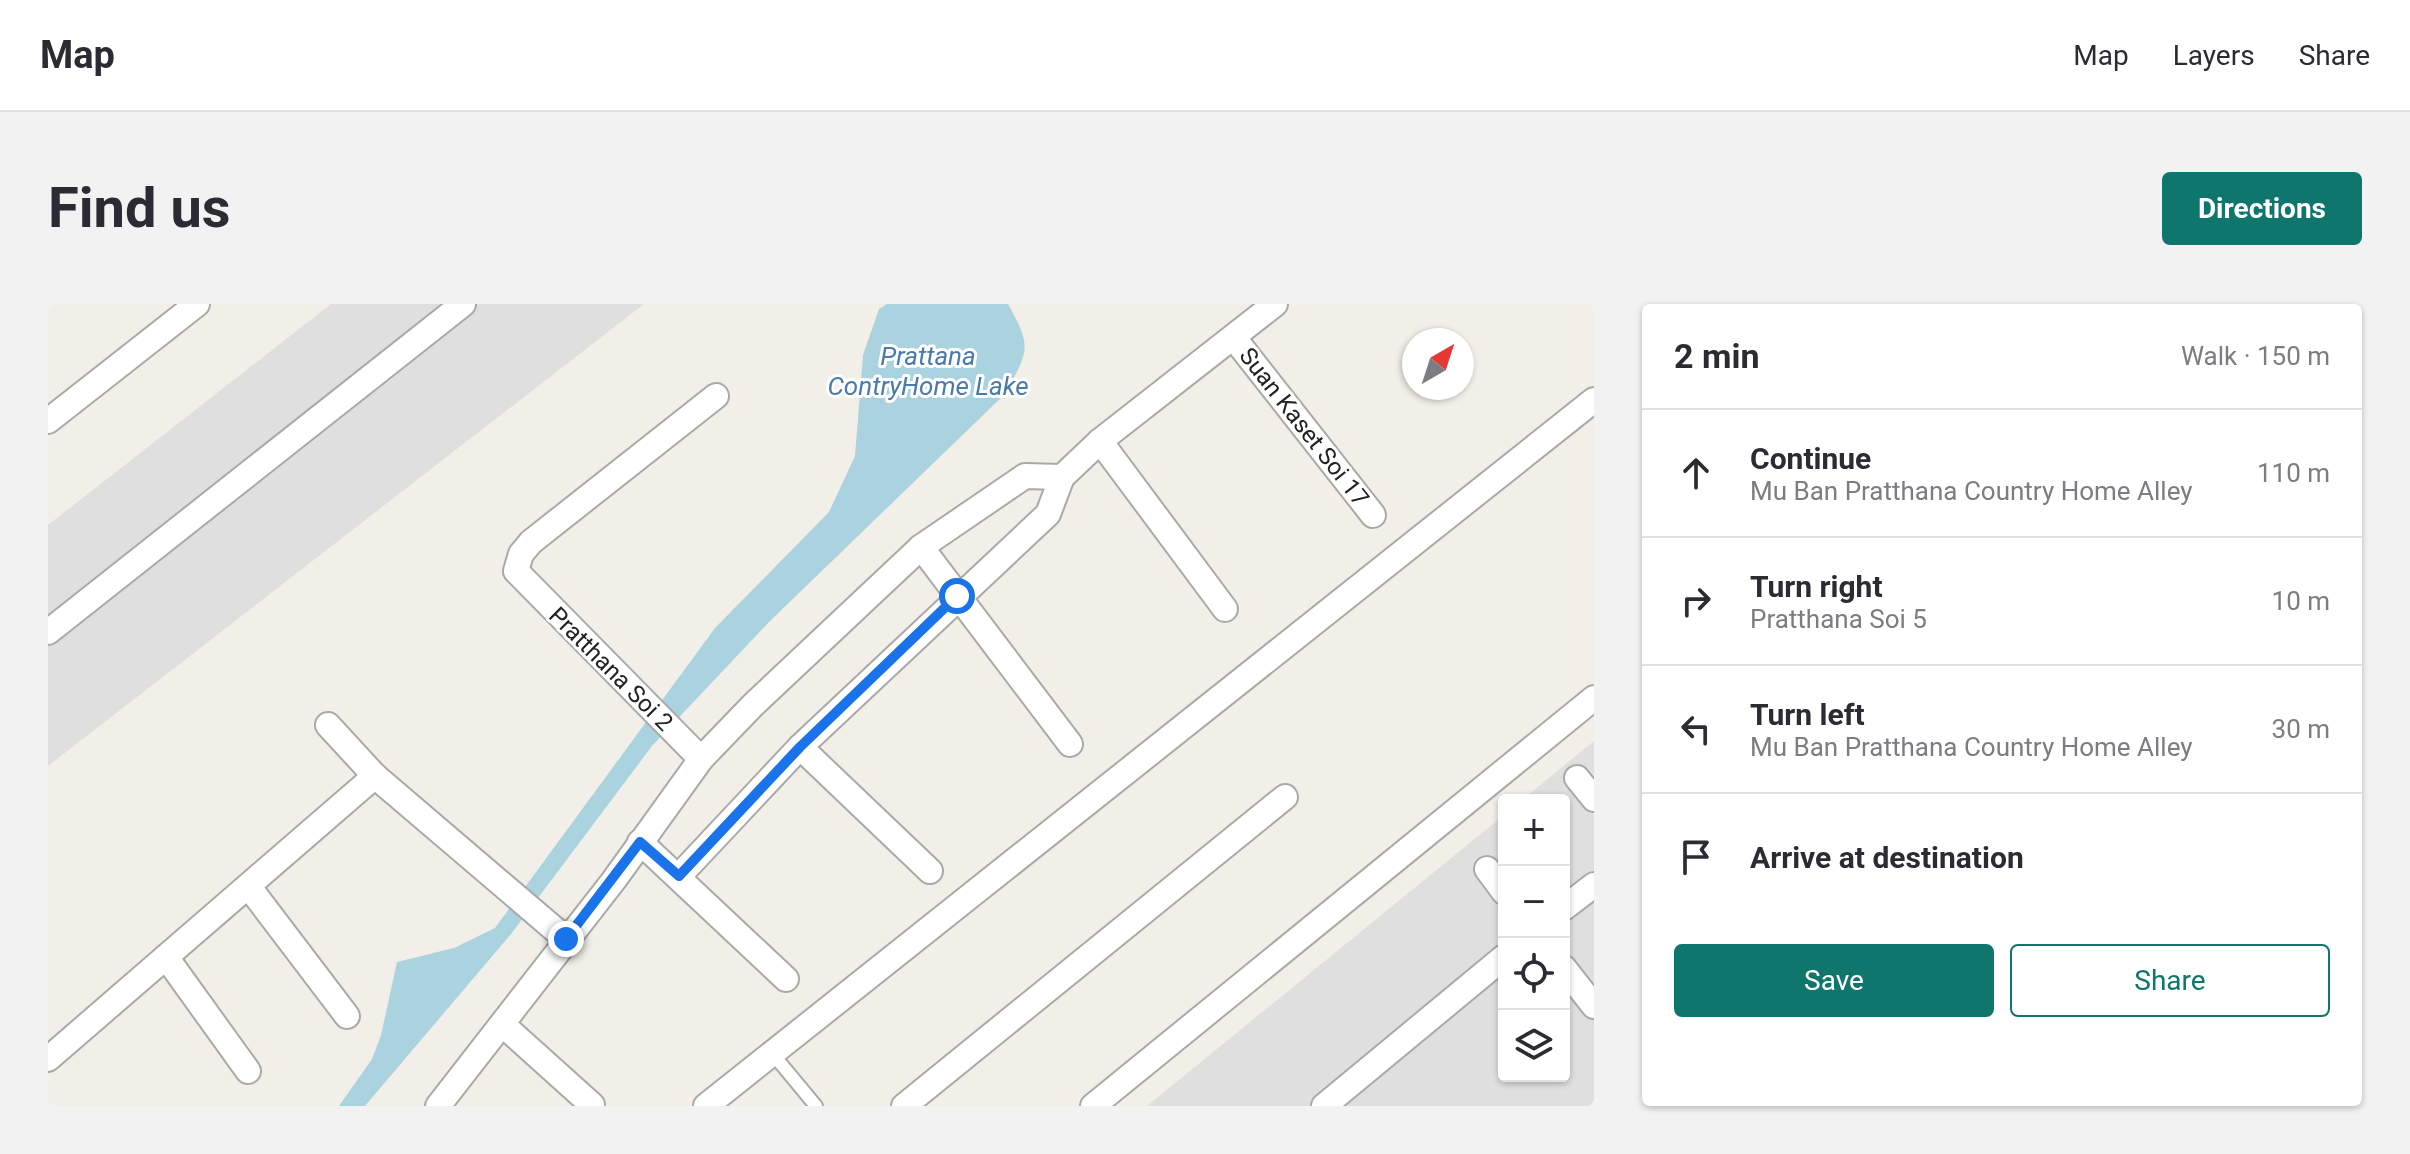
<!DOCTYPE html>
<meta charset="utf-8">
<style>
:root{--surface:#fff;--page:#f2f2f3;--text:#2b2b33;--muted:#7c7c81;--line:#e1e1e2;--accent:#0f766e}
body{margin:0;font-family:Roboto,sans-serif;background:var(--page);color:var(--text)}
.controls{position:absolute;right:24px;bottom:24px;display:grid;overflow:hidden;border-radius:8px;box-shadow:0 2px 6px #0004}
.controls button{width:72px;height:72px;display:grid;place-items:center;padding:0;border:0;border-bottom:2px solid var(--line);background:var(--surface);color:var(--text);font:40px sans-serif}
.compass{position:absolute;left:1354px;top:24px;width:72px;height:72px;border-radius:50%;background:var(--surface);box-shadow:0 2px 6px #0004;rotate:39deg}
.stop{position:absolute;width:24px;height:24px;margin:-18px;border:6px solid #1a73e8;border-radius:50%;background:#fff}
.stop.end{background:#1a73e8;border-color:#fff;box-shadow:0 2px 8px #0008}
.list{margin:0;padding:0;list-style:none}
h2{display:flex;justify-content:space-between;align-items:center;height:104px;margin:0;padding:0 32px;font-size:34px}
h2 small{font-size:26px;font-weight:400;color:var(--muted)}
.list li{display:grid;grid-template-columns:52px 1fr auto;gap:24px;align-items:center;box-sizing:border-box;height:128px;padding:0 32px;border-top:2px solid var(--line)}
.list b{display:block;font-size:30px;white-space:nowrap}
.list p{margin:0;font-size:26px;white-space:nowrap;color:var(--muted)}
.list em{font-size:26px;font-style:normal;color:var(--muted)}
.actions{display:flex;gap:16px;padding:24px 32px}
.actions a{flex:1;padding:18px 0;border:2px solid var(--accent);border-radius:8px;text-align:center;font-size:28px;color:var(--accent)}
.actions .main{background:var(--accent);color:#fff}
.icon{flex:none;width:44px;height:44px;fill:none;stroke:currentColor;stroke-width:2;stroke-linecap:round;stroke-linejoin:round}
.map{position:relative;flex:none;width:1546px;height:802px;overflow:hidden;border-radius:8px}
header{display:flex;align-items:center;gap:48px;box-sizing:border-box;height:112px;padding:0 40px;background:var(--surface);border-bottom:2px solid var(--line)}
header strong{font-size:38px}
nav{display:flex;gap:44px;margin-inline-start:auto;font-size:28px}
.intro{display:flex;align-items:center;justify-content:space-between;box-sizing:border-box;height:192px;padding:0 48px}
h1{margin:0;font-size:56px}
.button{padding:20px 36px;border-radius:8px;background:var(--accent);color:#fff;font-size:28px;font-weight:700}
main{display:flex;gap:48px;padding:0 48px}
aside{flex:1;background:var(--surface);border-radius:8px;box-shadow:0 2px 6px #0004}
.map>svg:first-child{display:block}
.residential{fill:#e0dfdf}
.water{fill:#aad3df}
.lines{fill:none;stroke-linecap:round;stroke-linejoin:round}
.service-casing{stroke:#a9a9a9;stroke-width:16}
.minor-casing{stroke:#a9a9a9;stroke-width:28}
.service{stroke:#fff;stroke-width:12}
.minor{stroke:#fff;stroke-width:24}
.route{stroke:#1a73e8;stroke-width:10}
.labels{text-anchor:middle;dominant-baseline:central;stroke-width:6;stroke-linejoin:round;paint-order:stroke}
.street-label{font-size:24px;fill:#222;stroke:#fff}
.water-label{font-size:26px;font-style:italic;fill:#4a7aab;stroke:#fff}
</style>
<header>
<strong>Map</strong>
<nav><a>Map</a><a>Layers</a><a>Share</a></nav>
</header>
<div class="intro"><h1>Find us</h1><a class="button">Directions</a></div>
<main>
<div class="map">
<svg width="1546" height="802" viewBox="0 0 1546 802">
<rect width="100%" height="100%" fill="#f2efe9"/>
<g class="residential">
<polygon points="283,0 596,0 0,462 0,221"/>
<polygon points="1546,437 1546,802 1099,802 1456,511 1456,772 1516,772 1516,496 1474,496"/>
</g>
<path class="water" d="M839,0H960C985,45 980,47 957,90L722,317L604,442L463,630L317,802H291L324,755L333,731L349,658L406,644L447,624L667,324L781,208L807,152L815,51L831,5Z"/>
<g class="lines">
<g class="service-casing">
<polyline id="service" points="724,749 768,802"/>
</g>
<g class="minor-casing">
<g id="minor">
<polyline points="1186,34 1325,211"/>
<polyline points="0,117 149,0"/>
<polyline points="1052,137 1177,305"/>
<polyline points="873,243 1022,440"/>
<polyline points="0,328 415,0"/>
<polyline points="280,421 327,472"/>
<polyline points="752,443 882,567"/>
<polyline points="653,455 468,267 473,250 483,238 668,92"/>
<polyline points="1529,474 1546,495"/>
<polyline points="592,538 738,675"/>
<polyline points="1439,565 1456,588"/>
<polyline points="631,572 752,443 1000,210 1014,173 1052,137 1227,0"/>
<polyline points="201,583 299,712"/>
<polyline points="1516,604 1546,581"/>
<polyline points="118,653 200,767"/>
<polyline points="1516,664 1546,702"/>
<polyline points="454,720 544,801"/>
<polyline points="0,755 327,472 518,635"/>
<polyline points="390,802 566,576 653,455 705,401 873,243 977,172 1014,173"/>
<polyline points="658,802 1546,96"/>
<polyline points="856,802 1237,493"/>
<polyline points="1045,802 1546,394"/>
<polyline points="1276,802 1456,653"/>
</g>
</g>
<use href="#service" class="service"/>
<use href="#minor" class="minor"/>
</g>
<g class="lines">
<polyline class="route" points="518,635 592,538 631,572 752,443 909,292"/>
</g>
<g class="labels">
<g class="street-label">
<text transform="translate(1256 123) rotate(52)">Suan Kaset Soi 17</text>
<text transform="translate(563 365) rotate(45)">Pratthana Soi 2</text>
</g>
<g class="water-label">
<text x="880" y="52">Prattana<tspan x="880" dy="30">ContryHome Lake</tspan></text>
</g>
</g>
</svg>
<div class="controls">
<button>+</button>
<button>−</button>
<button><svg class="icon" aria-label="locate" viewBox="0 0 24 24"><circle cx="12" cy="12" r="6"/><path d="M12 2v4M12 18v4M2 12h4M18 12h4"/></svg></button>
<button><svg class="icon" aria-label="layers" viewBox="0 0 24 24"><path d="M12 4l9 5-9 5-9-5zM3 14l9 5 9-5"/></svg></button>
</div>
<svg class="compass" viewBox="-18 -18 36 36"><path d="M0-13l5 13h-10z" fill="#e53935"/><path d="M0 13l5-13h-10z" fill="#7c7c81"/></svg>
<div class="stop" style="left:909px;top:292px"></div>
<div class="stop end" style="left:518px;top:635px"></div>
</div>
<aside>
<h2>2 min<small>Walk · 150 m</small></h2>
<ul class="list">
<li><svg class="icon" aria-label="ahead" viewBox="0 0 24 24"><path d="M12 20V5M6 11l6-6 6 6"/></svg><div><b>Continue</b><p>Mu Ban Pratthana Country Home Alley</p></div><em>110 m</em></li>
<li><svg class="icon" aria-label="right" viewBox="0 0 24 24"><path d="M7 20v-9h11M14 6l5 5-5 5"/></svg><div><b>Turn right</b><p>Pratthana Soi 5</p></div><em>10 m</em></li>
<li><svg class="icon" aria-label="left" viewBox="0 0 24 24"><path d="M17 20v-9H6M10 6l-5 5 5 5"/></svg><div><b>Turn left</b><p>Mu Ban Pratthana Country Home Alley</p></div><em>30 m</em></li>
<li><svg class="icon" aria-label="arrive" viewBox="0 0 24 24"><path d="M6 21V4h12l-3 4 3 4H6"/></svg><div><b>Arrive at destination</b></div></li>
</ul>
<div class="actions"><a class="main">Save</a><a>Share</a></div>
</aside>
</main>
